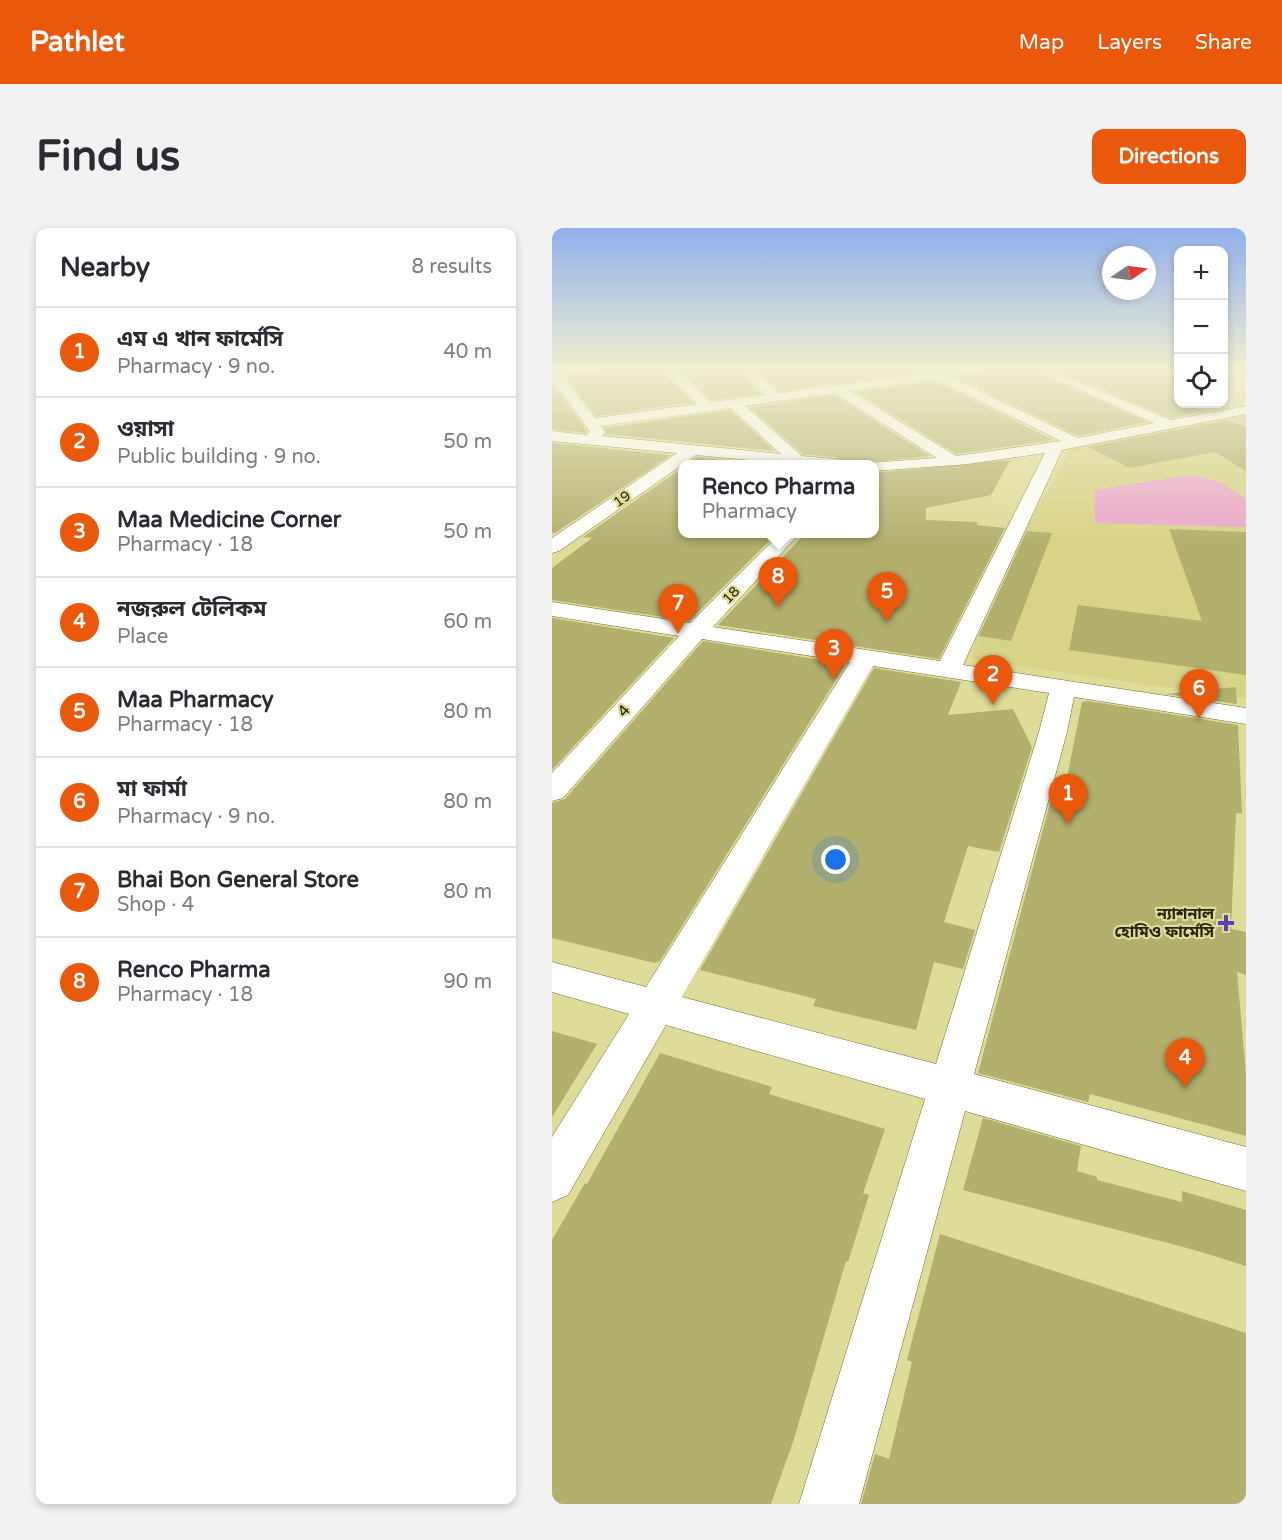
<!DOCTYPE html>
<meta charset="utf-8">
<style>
:root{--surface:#fff;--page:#f2f2f3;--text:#2b2b33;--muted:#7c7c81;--line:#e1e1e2;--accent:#ea580c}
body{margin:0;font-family:"Varela Round","Noto Sans Bengali",sans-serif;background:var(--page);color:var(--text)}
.controls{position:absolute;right:18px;top:18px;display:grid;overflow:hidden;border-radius:12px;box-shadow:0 3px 9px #0003}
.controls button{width:54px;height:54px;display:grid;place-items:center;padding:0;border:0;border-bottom:2px solid var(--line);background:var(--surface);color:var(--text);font:30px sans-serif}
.compass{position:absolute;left:550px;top:18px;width:54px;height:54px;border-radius:50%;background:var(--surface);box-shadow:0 3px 9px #0003;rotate:77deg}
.you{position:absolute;left:284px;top:632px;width:21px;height:21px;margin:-15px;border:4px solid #fff;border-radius:50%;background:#1a73e8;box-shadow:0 0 0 9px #1a73e833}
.badge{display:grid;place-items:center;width:39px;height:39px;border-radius:50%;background:var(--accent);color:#fff;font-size:20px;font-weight:700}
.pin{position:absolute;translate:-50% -50px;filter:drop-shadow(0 2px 3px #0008)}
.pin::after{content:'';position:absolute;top:32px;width:21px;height:18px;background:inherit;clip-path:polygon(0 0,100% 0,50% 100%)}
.popup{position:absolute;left:126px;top:232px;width:201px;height:78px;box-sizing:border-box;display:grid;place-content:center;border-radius:12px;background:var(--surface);filter:drop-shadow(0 2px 4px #0005);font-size:20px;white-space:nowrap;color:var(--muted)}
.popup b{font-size:22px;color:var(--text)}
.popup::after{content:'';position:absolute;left:50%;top:100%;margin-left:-12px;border:12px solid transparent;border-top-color:var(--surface)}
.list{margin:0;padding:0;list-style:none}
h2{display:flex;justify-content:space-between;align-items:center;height:78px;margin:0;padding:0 24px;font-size:26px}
h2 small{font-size:20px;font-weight:400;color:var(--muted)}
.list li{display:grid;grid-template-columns:39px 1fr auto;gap:18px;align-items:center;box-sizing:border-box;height:90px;padding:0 24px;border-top:2px solid var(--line)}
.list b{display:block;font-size:22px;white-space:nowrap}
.list p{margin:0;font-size:20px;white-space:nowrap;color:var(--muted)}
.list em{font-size:20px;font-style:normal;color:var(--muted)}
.icon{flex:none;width:33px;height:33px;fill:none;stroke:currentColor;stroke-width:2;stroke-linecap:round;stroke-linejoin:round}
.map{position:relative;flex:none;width:694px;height:1276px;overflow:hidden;border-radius:12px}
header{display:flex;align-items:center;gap:36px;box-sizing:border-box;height:84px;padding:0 30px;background:var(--accent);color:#fff}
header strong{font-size:28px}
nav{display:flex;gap:33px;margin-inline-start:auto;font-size:21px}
.intro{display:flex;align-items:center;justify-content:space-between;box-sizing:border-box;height:144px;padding:0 36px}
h1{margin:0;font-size:42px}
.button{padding:15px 27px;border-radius:12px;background:var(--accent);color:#fff;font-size:21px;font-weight:700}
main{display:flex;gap:36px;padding:0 36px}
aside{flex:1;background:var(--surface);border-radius:12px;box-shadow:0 3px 9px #0003}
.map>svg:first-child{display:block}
.built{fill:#d7d387}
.green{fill:#eca6cc}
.building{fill:#b3af6d}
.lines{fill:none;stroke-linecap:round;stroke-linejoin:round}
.minor-casing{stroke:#706c2a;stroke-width:1}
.minor{fill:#fff;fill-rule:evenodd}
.poi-dot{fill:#5943bb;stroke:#dfdb98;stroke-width:2}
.labels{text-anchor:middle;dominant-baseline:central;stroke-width:4.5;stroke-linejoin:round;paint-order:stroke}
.far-street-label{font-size:14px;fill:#27250a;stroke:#dfdb98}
.street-label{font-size:16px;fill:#27250a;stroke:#dfdb98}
.poi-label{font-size:16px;font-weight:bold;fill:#27250a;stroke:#dfdb98;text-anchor:end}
</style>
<header>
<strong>Pathlet</strong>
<nav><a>Map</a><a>Layers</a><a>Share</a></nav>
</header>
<div class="intro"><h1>Find us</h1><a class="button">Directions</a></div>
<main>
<aside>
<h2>Nearby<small>8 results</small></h2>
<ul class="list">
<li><span class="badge">1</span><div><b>এম এ খান ফার্মেসি</b><p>Pharmacy · 9 no.</p></div><em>40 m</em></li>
<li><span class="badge">2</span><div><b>ওয়াসা</b><p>Public building · 9 no.</p></div><em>50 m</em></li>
<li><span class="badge">3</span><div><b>Maa Medicine Corner</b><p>Pharmacy · 18</p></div><em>50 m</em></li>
<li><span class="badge">4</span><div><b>নজরুল টেলিকম</b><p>Place</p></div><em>60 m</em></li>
<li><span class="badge">5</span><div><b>Maa Pharmacy</b><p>Pharmacy · 18</p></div><em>80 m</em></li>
<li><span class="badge">6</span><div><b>মা ফার্মা</b><p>Pharmacy · 9 no.</p></div><em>80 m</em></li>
<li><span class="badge">7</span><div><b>Bhai Bon General Store</b><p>Shop · 4</p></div><em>80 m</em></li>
<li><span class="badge">8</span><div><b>Renco Pharma</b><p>Pharmacy · 18</p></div><em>90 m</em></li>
</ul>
</aside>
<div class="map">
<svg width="694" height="1276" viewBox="0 0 694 1276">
<rect width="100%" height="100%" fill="#dfdb98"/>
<polygon class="built" points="694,183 694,471 419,431 473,302 519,220"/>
<polygon class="green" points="639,247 668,254 694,271 694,299 543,295 542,262"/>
<g class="building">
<polygon points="69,139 106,139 140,174 44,188 15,150 61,145"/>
<polygon points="124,139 183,139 209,165 160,172"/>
<polygon points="201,139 399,139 228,163"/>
<polygon points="451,139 472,139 595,194 526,208 406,150 443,145"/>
<polygon points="497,139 590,139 627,152 627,176 645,176 636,177 653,183 619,190"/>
<polygon points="383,153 501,212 404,226 305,164"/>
<polygon points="0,155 35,203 34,205 0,201"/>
<polygon points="282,167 378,228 294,237 284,229 251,226 198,180"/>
<polygon points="178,182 223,223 54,206 53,200"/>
<polygon points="676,192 694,199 694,243 663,224 578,240 536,219"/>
<polygon points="0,215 119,227 3,305 0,305"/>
<polygon points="145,229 221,237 134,237"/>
<polygon points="458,232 439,267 374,280 374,292 426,294 424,297 453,300 387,431 166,397 253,306 322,306 322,245"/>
<polygon points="130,240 130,306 190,306 221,309 137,393 0,372 0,340 40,310 31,309"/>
<polygon points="617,301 694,304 694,447 517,422 526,377 650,393"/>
<polygon points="475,303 500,305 459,413 427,408 414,435"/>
<polygon points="0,390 122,410 0,542"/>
<polygon points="151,413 294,436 108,733 103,735 0,710 0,575 13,571"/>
<polygon points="322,440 409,454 396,487 461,481 480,519 447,624 416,618 392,694 423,702 411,741 382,734 364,802 261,778 264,771 148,742"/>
<polygon points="684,459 685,476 614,466"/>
<polygon points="536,473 686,497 690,586 684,585 679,701 694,704 694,747 685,744 694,846 694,908 538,866 536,874 426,845 501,564 509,580 530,474"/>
<polygon points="0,803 45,816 0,889"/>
<polygon points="108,825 220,859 217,866 333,901 311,965 317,967 296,1034 294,1033 242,1211 219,1276 0,1276 0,1012 33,955 35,956"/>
<polygon points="431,890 529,918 525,943 545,949 545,952 630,974 630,963 694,982 694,1038 639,1021 411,962"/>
<polygon points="388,1006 694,1105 694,1276 309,1276 323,1226 337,1231 360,1134 355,1132"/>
</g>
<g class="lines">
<g class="minor-casing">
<g id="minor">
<path d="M0,139L6,142L67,139L61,143L11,148L43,190L145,176L108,139H121L159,174L214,167L185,139H198L227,165L416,139H449L443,143L398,149L526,210L602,195L474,139H491L619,192L694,178V186L510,222L411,437L694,480V496L522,469L515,504L422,846L694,919V963L413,883L307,1276H247L373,871L114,797L16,967L0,974V909L77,786L0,764V734L94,759L298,434L150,411L11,570L0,573V545L127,408L0,388V374L138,395L228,306H247L161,399L388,433L493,225L416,236L322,243V236H315L316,235L385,230L283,165L193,178L250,228L284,231L292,236H240L144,227L7,323L0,325V310L125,225L0,213V203L35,207L38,203L0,151ZM383,151L509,213L404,228L298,163ZM179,180L229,226L50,208L53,204L49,198ZM321,438L497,465L487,504L384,836L130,769Z"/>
<polygon points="607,139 626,140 626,148 609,142"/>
</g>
</g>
<use href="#minor" class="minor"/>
</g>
<linearGradient id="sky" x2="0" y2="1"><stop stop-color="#90b0ec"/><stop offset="0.44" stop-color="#f1efd1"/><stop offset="1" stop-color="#f1efd1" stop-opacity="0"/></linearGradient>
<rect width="694" height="318" fill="url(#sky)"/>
<path class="poi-dot" d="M671 686h6v6h6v6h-6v6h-6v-6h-6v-6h6z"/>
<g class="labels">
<g class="far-street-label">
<text transform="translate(70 271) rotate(-35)">19</text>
<text transform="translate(179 367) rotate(-46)">18</text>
</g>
<g class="street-label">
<text transform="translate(72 483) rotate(-48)">4</text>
</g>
<g class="poi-label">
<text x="662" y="686">ন্যাশনাল<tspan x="662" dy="18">হোমিও ফার্মেসি</tspan></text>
</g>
</g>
</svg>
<div class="controls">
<button>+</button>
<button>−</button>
<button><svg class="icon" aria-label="locate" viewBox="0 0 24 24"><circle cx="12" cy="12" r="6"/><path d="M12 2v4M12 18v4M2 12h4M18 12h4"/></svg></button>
</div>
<svg class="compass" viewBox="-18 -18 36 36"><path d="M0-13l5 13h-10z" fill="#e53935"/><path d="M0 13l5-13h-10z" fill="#7c7c81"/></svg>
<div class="you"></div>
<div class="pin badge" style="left:516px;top:596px">1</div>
<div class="pin badge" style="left:441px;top:477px">2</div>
<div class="pin badge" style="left:282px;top:451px">3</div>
<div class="pin badge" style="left:633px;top:860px">4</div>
<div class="pin badge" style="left:335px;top:394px">5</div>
<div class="pin badge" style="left:647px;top:491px">6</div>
<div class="pin badge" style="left:126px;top:406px">7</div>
<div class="pin badge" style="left:226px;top:379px">8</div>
<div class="popup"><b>Renco Pharma</b>Pharmacy</div>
</div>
</main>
